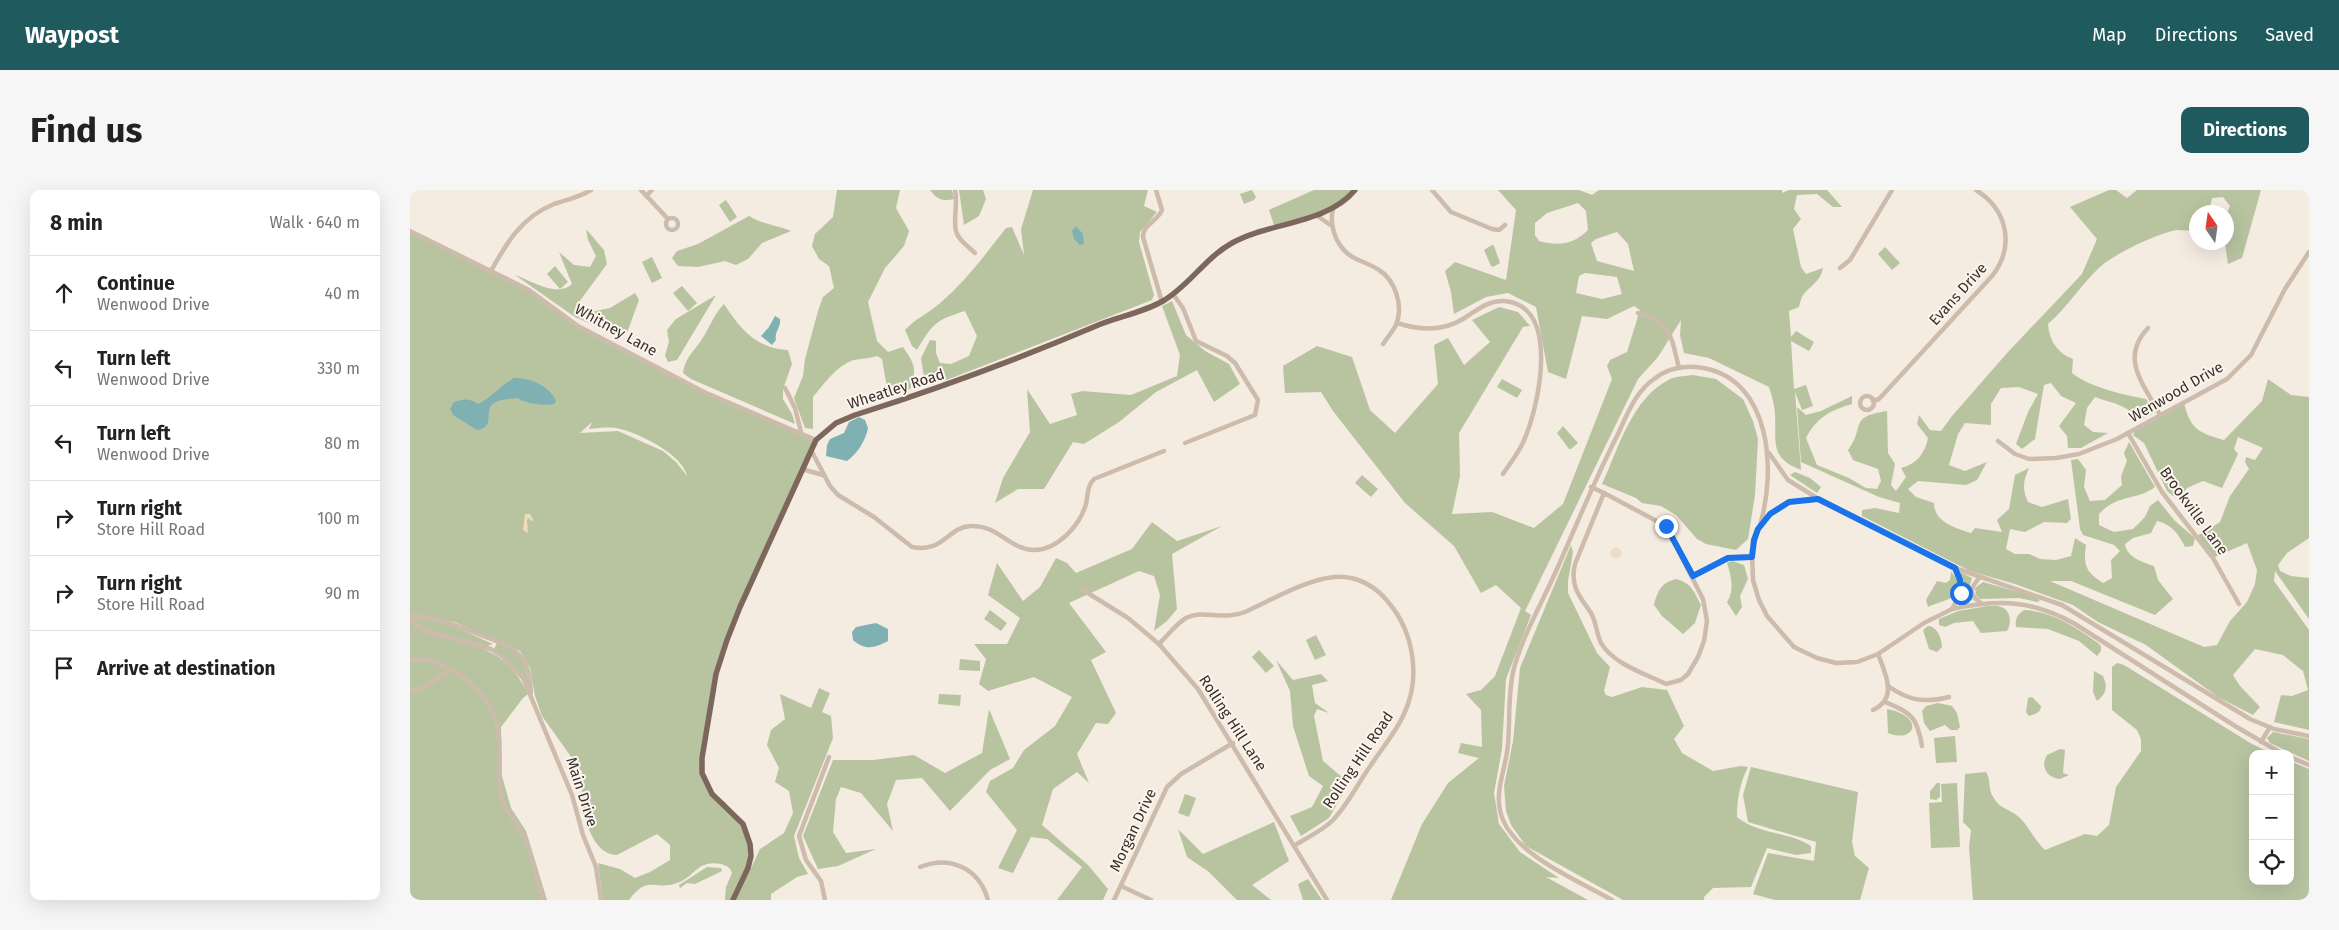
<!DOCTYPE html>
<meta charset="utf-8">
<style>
:root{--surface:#fff;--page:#f6f6f6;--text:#222;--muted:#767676;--line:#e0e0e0;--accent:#1f5a5e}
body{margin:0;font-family:"Fira Sans",sans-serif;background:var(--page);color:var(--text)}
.controls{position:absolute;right:15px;bottom:15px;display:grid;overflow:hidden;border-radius:10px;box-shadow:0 5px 20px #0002}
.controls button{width:45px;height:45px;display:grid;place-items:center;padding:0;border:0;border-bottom:1px solid var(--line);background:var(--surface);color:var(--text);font:25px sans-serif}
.compass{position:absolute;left:1779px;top:15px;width:45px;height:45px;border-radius:50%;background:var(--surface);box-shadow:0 5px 20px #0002;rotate:347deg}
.stop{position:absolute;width:15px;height:15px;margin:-11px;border:4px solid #1a73e8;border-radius:50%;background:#fff}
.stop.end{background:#1a73e8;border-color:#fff;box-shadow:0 1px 5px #0008}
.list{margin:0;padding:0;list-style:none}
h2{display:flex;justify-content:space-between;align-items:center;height:65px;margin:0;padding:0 20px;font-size:21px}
h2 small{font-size:16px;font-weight:400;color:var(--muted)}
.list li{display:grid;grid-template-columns:32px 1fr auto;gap:15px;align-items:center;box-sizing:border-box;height:75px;padding:0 20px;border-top:1px solid var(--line)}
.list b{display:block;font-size:19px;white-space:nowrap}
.list p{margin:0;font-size:16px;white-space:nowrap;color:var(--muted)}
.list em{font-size:16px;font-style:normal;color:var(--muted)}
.icon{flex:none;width:28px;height:28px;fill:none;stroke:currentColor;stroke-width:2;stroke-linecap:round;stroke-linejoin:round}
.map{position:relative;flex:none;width:1899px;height:710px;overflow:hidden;border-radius:10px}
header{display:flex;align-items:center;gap:30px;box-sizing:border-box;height:70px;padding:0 25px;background:var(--accent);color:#fff}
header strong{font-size:24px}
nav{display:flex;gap:28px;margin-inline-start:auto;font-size:18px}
.intro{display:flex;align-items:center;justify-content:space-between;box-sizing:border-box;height:120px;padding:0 30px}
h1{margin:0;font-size:35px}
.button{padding:12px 22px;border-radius:10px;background:var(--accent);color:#fff;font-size:18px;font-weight:700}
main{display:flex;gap:30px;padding:0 30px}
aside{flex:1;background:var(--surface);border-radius:10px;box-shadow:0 5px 20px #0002}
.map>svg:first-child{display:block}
.green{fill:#b8c4a0;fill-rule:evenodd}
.sand{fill:#efdcb8}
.plaza{fill:#ecdcc8}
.water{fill:#7fb0b2}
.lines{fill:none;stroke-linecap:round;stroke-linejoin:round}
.minor{stroke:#cdbbac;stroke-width:4.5}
.major{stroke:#7d675c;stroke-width:5.5}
.route{stroke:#1a73e8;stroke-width:6}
.labels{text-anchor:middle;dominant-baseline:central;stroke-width:4;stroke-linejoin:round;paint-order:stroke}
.street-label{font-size:15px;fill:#3b302b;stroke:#fbf5ee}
</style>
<header>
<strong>Waypost</strong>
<nav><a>Map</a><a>Directions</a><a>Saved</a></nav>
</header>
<div class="intro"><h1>Find us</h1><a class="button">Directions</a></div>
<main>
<aside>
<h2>8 min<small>Walk · 640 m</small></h2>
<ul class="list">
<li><svg class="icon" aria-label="ahead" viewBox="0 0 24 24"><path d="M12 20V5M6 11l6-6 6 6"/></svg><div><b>Continue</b><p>Wenwood Drive</p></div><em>40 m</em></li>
<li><svg class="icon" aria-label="left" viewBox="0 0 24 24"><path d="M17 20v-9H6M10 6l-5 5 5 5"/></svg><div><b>Turn left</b><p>Wenwood Drive</p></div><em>330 m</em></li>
<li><svg class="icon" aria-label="left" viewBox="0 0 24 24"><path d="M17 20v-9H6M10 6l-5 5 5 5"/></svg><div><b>Turn left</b><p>Wenwood Drive</p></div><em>80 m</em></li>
<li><svg class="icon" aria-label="right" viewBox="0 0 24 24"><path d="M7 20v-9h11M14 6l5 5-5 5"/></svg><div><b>Turn right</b><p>Store Hill Road</p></div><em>100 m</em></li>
<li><svg class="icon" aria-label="right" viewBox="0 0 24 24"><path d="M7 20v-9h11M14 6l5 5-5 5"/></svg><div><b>Turn right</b><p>Store Hill Road</p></div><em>90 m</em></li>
<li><svg class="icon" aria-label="arrive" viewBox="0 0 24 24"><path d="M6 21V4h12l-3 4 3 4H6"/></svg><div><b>Arrive at destination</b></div></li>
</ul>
</aside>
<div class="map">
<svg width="1899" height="710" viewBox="0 0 1899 710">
<rect width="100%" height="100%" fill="#f4ebe1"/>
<g class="green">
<path d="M427,0H490L486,18L499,41L494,56L475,78L458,112L467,151L478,162L493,157C505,174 507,179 500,199L487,205L478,203L472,169L467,166C459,169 452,168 444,170C427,175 414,194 403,207V239L395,238L384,208L393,186L395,169L408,121L413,107L424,98L419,76L409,69L402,56L405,44L423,27Z"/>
<path d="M520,0H542L544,9C532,12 527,9 520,0Z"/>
<polygon points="549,0 573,0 576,9 569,26 554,35"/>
<path d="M623,0H738L734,16L747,22L730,42L729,52L744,105L742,110L534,191L515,194L511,168L520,150L526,151V163L530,173L541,174L559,166L567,146L555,121C526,130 523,133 507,160L502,156L495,140C505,129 517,124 529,114C555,92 575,65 596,38L602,37L614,65L611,39Z"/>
<polygon points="842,0 846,7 844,10 834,14 830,4"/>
<polygon points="904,0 945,0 930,14 865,38 859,20"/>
<path d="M1088,0H1169L1182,5L1189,0H1372V3L1379,0H1417L1432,17H1423L1407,4L1387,5L1384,19L1391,29L1383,39L1391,77L1396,84L1413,78C1411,91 1400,96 1393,105C1391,108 1390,113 1389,117L1379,121L1381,147L1386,141L1404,152L1399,161L1381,151L1384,199L1396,195L1403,216L1392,220L1385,202L1391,280C1355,267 1369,246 1364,216C1363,210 1361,203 1359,197L1299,168L1274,163L1270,145L1271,130L1248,167L1228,189L1115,421L1121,425L1096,489L1092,559L1084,603L1089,634L1110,662L1149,688L1136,687L1178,710H981L1012,634L1038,593L1069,568L1048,563L1051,553L1072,557L1071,520L1056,504L1071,500L1085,486L1111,418L1086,395L1071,403L1044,356L995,313L923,221L911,202L875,203L873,176L907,156L942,167L960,220L985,243L1028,194L1024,155L1038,148L1054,175L1080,152L1062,130L1089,117L1108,122L1120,136L1113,137L1049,243L1050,286L1042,324L1082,322L1124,338L1153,314L1202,189L1197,176L1200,170L1217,162L1230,120L1224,116L1197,129L1172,126L1156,189L1138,182L1126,117L1098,103L1076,107L1044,124L1041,102L1035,81L1045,72L1096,90L1106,20ZM1168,13L1176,21L1178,40C1163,55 1149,56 1129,51L1125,45V33L1137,23ZM1207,42L1218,54L1224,81L1187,71L1181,53L1186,49ZM1175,83L1207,87L1212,104L1192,109L1166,103L1169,86Z"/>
<path d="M1699,0H1706L1717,8L1727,0H1851L1832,68L1818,74L1815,53L1816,52L1817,23L1820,16L1813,7L1802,8L1799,22H1786V41C1780,41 1773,40 1767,40C1748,43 1704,64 1690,77C1671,94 1658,117 1638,134C1639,150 1647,163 1663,169L1662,183C1679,197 1714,205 1736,209L1745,222C1729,232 1730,228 1717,219C1708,213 1695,211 1685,207L1677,218L1674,235L1683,242L1698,243L1671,258H1658L1657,246L1649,236L1666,213L1651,206L1641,193L1634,195L1625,249L1612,259L1606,254L1618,222L1628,204L1609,197L1591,198L1581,214V235L1555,233L1548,244L1539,275L1555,281L1577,272L1567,290L1556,295L1508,291L1498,299L1506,307L1524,313C1524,332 1545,338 1561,343L1565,338L1592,342L1587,330L1599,319L1605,285L1619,278C1613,291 1612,299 1618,312L1632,317L1658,309L1661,329L1657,333L1634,332L1615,342L1600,339L1596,359L1605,364H1619L1630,369L1646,370L1661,366L1665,348L1676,355C1673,376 1676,382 1693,393L1702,388L1701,370L1710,361L1704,355L1673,345L1670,339L1661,270L1668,269L1676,280L1674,297L1680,311L1695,310L1712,295L1711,286L1717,271L1714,263L1719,252L1745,297C1726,311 1707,304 1689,324V335L1704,342L1723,339L1735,327L1740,316L1748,310L1765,331L1785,348L1783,356L1775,357C1769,345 1762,334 1747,331L1741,343L1723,348L1715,354C1717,368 1733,372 1744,376L1748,390L1763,409L1745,425L1661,391H1640L1794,457L1807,455L1820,431L1837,412L1845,394L1847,380L1837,353L1803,368L1787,346L1810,332L1820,306L1839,279L1835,272L1836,267L1845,270L1853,258L1828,247L1824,259L1828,264L1812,298L1793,291L1777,298L1770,308L1763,306L1757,301L1734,253L1723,245L1726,239L1774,213C1780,239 1789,243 1814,250L1852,211L1858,189L1881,205L1899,207V348L1877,363L1868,375L1870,381L1881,386L1899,388V429L1865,381L1864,391L1899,440V540L1864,532L1871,505L1882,506L1898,500L1893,481L1873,465L1845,459L1823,485L1830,496L1850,517L1843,525L1808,507L1736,455L1688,432L1663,415L1605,394L1560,381L1452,326V320L1465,318L1489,323L1490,313L1469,307L1391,272L1387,217L1396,225L1411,221L1442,206V214C1421,220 1406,228 1396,248L1407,275L1439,288L1456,298L1467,299L1471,291L1468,279L1443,270L1438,260C1456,237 1437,227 1477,221L1478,263L1485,274L1481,295L1486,301L1496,287L1491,278C1507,274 1515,263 1518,248L1507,234L1509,225L1520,240L1531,241L1542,226L1598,162L1672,84L1687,49L1660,17Z"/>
<polygon points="316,10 327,27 320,32 309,15"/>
<path d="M339,26C351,34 367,35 381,41L352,53L338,69L326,75L315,71L288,77L268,76L262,68L267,61L288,54Z"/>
<path d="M176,39L194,60L197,74L169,112L181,122L200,118L225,103L229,110L217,143L206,145L165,127L105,85C122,91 147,108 162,94L149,62L164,75L180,77L186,66L178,50Z"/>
<path d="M0,41L119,100L158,129L294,202L406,250L311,467L291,578L305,605L315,612L333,634L341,666L323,710H315L316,697L322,683C320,677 317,676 311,674C287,669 285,687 267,693C243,701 238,684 219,710H193L188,673L210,679L225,688L240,682L260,670V655L247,644L207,665C182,665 175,627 169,608L173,598L172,582L132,526L125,506L120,478L110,461L44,432L0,423ZM182,232L179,239C188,238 197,237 206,238C227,242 273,264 277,286L266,272L253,261L208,241L170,243Z"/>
<polygon points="1082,55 1084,56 1090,73 1083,77 1081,76 1074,60"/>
<polygon points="1475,57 1490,73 1482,80 1468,64"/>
<polygon points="242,67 252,88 242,93 232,72"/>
<polygon points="145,76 158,92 150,99 137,84"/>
<polygon points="272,96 287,113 278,121 263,103"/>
<polygon points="306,105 267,170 258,172 255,165 259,152 257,140 266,129"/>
<polygon points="762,111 776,145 795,161 819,174 830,194 804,212 787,180 746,202 709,232 674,254 663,252 634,299 608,299 585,313 593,288 620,242 617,199 640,234 667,225 661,204 672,201 721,205 767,186 770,165 752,116"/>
<path d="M314,114C331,140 346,158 378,160L382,174L373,199V209L382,224L385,234L281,189L273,183C275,169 282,163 290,152C299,140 303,125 314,114Z"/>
<path d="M1283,185L1306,189L1333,209L1343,231L1348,249L1345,305L1338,349L1326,360L1296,354L1287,349L1266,325L1251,316L1232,313L1226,308L1192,294C1209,257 1222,208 1260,189C1267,186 1276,186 1283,185Z"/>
<polygon points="1092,189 1112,200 1107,208 1087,197"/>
<polygon points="1153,236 1168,253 1161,259 1159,259 1147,243"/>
<polygon points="1385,282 1400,288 1411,297 1407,303 1380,285"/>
<polygon points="952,285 968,299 961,307 945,293"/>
<polygon points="742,332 767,351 812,336 762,364 767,419 757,431 744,441 750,405 744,386 729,381 659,413 696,462 681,470 706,523 698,534 686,533 667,564 679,593 667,582 643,599 632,635 678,675 698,699 693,710 647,710 672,677 637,649 621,647 603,683 588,678 607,640 576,602 580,591 603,578 614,560 645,536 662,507 624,487 578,501 569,494 576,469 564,454 597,454 610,428 578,405 587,373 613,411 630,397 646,368 657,373 666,383 722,359"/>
<path d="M1161,355L1163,362L1158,391V403L1187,463L1200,477L1194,501L1196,505L1202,507L1232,497L1257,500L1274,536L1264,549L1272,563L1303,581L1331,576L1338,577C1330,593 1327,609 1327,627C1348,645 1379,641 1401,656V663L1386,665L1357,658L1341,697L1303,698L1294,707V710H1213L1116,656L1101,635L1096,621L1094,596L1103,551L1110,478Z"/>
<path d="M1322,371L1334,375L1338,389L1330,406L1332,417L1326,426L1317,412C1325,400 1321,386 1317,373Z"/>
<path d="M1541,382C1564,408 1534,409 1518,417L1516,410L1527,391L1536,393L1540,390Z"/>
<polygon points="1550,382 1562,388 1558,402 1563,410 1550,412 1554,398"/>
<path d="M1266,389C1282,393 1284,402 1291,415L1285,433L1273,444L1252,426L1244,415C1248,400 1251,393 1266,389Z"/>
<polygon points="1573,392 1626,407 1630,411 1627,412 1609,408 1570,409 1566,405 1565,398"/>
<path d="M1578,416C1582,416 1587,415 1591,417C1601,420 1602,434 1597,441L1571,443L1563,431L1544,433L1535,437L1529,435V429L1548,421Z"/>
<polygon points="580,420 597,433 591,441 574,429"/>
<path d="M1614,420C1641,421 1666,437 1688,453L1691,456V461L1687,466L1669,451L1638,439L1606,437C1605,429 1607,425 1614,420Z"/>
<polygon points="0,426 39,434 83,454 77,456 24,443 0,430"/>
<path d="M0,432C48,461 90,444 118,504L113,508L91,537L92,586L101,618L116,641L137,710H0Z"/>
<path d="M1518,436C1528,437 1531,448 1532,457L1527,462L1519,459L1513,440Z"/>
<polygon points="906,445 916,465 905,470 896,450"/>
<path d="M87,453C114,461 115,475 120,499L84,459Z"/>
<polygon points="849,460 864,476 856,483 842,467"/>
<polygon points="550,469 570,471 570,481 549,480"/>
<polygon points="866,470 883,490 911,484 918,491 902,495 905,513 919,523 907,519 904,526 913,571 939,593 919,628 891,646 880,626 902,617 913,596 899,586 883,536 880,501"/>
<path d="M1707,473L1714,475L1842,554L1863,564H1843V691H1880V571L1899,579V710H1563L1559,657L1561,640L1553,632L1555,584L1576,582C1581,589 1578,597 1582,605C1589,618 1594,617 1605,624C1618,633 1623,649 1635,660L1675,644L1687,646L1699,635L1706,597L1731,561V549L1727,540L1702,520V477Z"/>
<path d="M1684,481L1693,486C1698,497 1696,504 1687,511L1683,502Z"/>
<polygon points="409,498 420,503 412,522 421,526 423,548 384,646 389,668 398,684 387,687 361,704 361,710 326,710 350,659 374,643 383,623 379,601 365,592 369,578 357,555 361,540 375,529 370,504 401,518"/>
<polygon points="529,504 551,505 550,516 528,514"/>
<path d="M1622,507L1631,516C1631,523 1625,524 1619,526L1616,522L1618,508Z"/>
<polygon points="1528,513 1542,516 1547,523 1550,537 1547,540 1541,540 1535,535 1520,541 1514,533 1512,521 1516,516"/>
<polygon points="579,519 600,569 580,580 540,621 512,588 486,590 477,614 483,641 451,603 431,597 426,609 423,642 436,663 466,659 428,676 408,679 393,646 423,570 463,570 504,565 535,583 572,563"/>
<path d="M1477,519C1515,526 1506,554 1478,543Z"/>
<polygon points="1863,542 1899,549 1899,571 1860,553 1857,548"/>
<polygon points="1545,546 1547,572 1526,573 1524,548"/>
<path d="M1650,559L1655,560L1653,583L1659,585L1650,589C1637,588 1630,577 1637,565Z"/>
<polygon points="1341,577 1448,602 1442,652 1445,666 1459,678 1450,710 1365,710 1343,704 1358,663 1404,671 1406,652 1338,632 1333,605"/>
<polygon points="1527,593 1530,593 1530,607 1526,610 1520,609 1520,601"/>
<polygon points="1547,593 1550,657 1521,658 1519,613 1532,612 1531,594"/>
<polygon points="775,604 786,608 779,627 768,623"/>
<polygon points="864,632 879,671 842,695 861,710 827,710 799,682 777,667 768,639 793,664"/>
<polygon points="297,677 311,678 312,681 285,694 277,693 270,698 269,695"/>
<polygon points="898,689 912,710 893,710 888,694"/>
</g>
<polygon class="sand" points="115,324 120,324 123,329 122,332 119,328 117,330 118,343 113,340"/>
<circle class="plaza" cx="1206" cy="363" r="5.5"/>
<g class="water">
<polygon points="666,36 673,44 674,54 670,55 664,49 662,41"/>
<path d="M365,126L370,129C371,138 364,142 366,150L362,155L351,146L359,137Z"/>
<path d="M104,188C120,188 139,195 146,211L144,214C131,216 118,214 107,208C100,209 90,209 84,213C72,221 87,237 67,240L43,225L40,219L44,212C54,209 58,208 68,214C77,211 93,194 104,188Z"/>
<path d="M449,227L455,230L458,238C456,250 447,264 437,271L416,266L417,255L420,249L434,243L439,232Z"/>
<path d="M466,433L478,439V451C465,458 455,461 443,450L442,442L446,437Z"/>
</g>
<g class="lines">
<g class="minor">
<polyline points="231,0 258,29"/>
<path d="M545,0C548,13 543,30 546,41C548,50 559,57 565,63"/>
<path d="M746,0L752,20C748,31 733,34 733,47L752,112"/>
<polyline points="1022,0 1041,22 1082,39 1089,40 1095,35"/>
<polyline points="236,6 242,0"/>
<path d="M923,19C919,34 925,53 938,64C947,71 959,73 969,80C985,90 994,116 986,135C983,141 977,148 973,154"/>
<polyline points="906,25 922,36"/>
<circle cx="262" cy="34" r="6"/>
<polyline points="0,41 119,100 168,136 294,202 406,250"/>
<polyline points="1430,78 1440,70 1482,0"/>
<path d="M81,81C97,52 112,27 144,14C156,10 170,7 181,0"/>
<polyline points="763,104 773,118 786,151 817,166 825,173 848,210 845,225 775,253"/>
<path d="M1228,123C1262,132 1261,147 1269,178"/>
<path d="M987,133C1009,140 1032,142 1053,129C1066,121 1078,110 1094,111C1151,115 1129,215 1115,248C1110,261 1101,272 1093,284"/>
<path d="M1738,138C1709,169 1734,194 1750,225"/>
<polyline points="375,198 385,218 391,242"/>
<circle cx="1457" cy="213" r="7"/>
<path d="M1463,211L1469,209L1582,86C1605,57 1598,20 1566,0"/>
<polyline points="1718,243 1752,302 1803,368 1829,414"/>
<polyline points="1588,251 1605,264 1619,269 1646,268 1669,264 1707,249 1817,189 1841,165 1875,99 1899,62"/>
<path d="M401,260L420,296L428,305L464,327L502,357C535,363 537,337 561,336C587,334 600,360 624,360C648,360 670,335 676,314C678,305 677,296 684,289L754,261"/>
<polyline points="1359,263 1378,290 1407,308"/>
<polyline points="392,279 413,285"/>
<polyline points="1181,297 1194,303"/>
<path d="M1194,303L1256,336L1293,409L1297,431L1294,451L1288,467L1278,484L1271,490L1256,494C1236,484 1203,474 1191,453C1186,443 1186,428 1179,420C1168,405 1160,394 1165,374Z"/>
<polyline points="1545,378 1550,390 1551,403 1542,419 1514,433 1468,464 1447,472 1426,473 1407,468 1384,457 1357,426 1349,410 1343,390 1342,362 1348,339 1360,324 1371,316 1379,312 1409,309 1545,378 1652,415 1840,529 1864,539 1899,546"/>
<polyline points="1283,386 1318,367 1342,367"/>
<path d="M1570,387C1560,398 1558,404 1571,413"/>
<polyline points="673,400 718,428 749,454 788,499 917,710"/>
<path d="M1542,419C1589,409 1622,410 1665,434L1825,536L1873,564"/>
<path d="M0,425L34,431L99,456C117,468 120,483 121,503"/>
<polyline points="0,430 18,442 81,459 93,467 113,488 162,605 173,645 186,677 191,710"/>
<path d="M749,454C757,446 766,434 776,428C793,419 813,431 835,422C862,410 895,390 924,387C946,385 966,396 979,413C1004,443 1011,488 994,524C986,542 972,558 961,575C948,593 938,615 922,631C912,641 896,648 884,656"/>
<path d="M0,469C39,468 81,501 88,540C92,563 86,586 92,609C96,624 108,634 115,648C123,668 127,690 133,710"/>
<path d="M1478,496C1499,511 1515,513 1539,507"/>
<polyline points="0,502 17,496 40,480"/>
<path d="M1475,512C1502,523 1507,527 1512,556"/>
<path d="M1463,520C1488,508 1476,485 1468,464"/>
<polyline points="1851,552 1860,537"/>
<polyline points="1880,567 1899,575"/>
<path d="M510,677C540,665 569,678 578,710"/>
<polyline points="711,696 741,710"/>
<polyline points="415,710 411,691 396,670 389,646 419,567"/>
<polyline points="704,710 757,597 771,584 823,553"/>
<path d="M1202,710C1169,691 1108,666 1093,630C1082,604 1096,581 1098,554C1100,530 1098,506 1103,482C1111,448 1133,411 1147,379C1167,334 1185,289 1207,246C1217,225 1225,202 1244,189C1258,178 1276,175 1293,178C1362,190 1366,282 1350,335"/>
</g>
<path class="major" d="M323,710L338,678L341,666L340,654L333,634L302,604L292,583V568L306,484L317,450L330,417L406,250L426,233L445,225C527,199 606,170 686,136C707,127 732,123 753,111C779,96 795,68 822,53C860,32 917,34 945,0"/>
</g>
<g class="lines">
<polyline class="route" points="1256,336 1283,386 1318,368 1342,367 1344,350 1348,339 1360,324 1379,312 1408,309 1545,378 1550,390 1551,403"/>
</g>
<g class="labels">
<g class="street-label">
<text transform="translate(1548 104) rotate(-48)">Evans Drive</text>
<text transform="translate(206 140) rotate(29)">Whitney Lane</text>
<text transform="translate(486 199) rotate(-18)">Wheatley Road</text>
<text transform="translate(1766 202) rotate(-30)">Wenwood Drive</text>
<text transform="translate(1784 321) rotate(54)">Brookville Lane</text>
<text transform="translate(823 533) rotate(57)">Rolling Hill Lane</text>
<text transform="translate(948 570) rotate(-56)">Rolling Hill Road</text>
<text transform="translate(172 602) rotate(72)">Main Drive</text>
<text transform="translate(723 640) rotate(-65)">Morgan Drive</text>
</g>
</g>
</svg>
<div class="controls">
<button>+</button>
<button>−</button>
<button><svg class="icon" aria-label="locate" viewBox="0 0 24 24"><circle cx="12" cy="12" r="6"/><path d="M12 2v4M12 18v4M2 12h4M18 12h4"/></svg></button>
</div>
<svg class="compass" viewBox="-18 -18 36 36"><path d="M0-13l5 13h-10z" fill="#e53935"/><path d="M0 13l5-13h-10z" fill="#767676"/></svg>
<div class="stop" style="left:1551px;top:403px"></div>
<div class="stop end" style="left:1256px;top:336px"></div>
</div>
</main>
